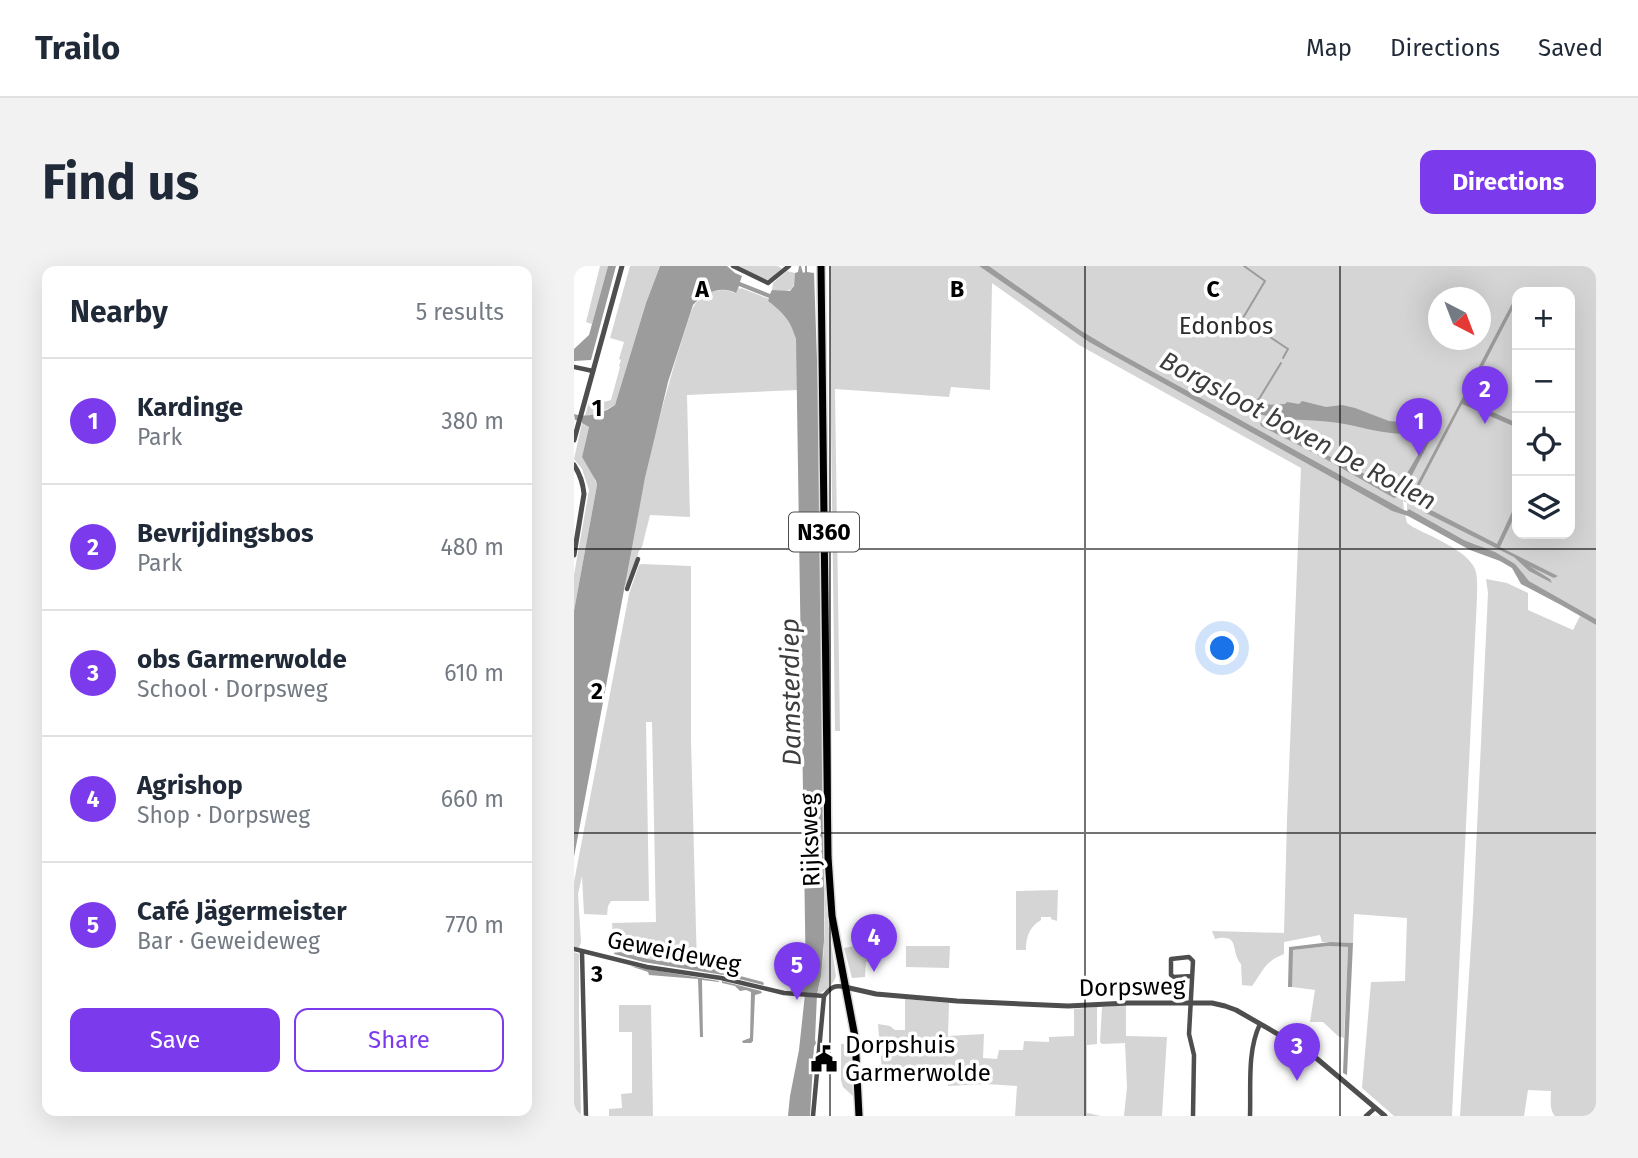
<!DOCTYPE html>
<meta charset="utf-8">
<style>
:root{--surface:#fff;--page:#f2f2f3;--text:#1f2937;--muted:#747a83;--line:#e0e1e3;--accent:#7c3aed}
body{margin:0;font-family:"Fira Sans",sans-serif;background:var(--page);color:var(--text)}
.controls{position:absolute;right:21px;top:21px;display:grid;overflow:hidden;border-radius:14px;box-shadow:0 7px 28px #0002}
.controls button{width:63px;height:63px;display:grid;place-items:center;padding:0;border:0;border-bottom:2px solid var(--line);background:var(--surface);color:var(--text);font:35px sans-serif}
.compass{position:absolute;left:854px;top:21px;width:63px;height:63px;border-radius:50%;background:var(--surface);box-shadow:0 7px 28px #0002;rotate:138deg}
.you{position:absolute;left:649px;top:383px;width:24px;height:24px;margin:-18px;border:5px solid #fff;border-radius:50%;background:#1a73e8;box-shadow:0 0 0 10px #1a73e833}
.badge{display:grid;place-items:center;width:46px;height:46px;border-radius:50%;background:var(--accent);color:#fff;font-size:23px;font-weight:700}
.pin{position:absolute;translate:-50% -58px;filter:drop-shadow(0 2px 4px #0008)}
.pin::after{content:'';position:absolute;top:37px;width:24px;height:21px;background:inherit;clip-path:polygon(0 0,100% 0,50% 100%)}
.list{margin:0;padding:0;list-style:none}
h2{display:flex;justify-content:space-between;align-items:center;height:91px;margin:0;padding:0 28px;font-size:30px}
h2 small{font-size:23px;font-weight:400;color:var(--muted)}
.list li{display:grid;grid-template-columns:46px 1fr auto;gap:21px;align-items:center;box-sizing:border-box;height:126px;padding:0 28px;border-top:2px solid var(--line)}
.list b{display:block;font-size:26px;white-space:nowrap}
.list p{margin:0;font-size:23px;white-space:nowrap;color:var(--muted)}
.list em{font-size:23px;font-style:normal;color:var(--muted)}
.actions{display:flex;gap:14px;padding:21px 28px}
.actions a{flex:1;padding:16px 0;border:2px solid var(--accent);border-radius:14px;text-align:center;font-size:24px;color:var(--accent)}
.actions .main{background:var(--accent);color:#fff}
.icon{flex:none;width:38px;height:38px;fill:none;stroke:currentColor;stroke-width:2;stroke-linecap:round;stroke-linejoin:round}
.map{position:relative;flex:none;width:1022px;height:850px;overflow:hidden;border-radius:14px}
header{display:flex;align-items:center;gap:42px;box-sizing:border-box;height:98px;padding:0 35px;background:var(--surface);border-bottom:2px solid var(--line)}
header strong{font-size:33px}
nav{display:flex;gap:38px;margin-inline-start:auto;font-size:24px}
.intro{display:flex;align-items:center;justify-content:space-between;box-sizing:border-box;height:168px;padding:0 42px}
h1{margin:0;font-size:49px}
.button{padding:18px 32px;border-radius:14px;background:var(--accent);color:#fff;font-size:24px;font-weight:700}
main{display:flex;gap:42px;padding:0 42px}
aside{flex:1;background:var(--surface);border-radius:14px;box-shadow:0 7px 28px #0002}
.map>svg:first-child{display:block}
.green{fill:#d5d5d5;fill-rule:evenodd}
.water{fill:#9c9c9c}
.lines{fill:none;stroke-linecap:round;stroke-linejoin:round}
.stream{stroke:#9c9c9c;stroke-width:2}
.primary-casing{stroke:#dbdbdb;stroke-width:10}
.minor{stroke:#4e4e4e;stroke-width:4.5}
.tertiary{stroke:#4e4e4e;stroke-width:5}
.primary{stroke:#000;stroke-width:7}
.grid{fill:none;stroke:#000;stroke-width:2;stroke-opacity:0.55}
.labels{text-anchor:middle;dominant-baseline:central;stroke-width:7;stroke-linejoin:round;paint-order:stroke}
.shield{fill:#fff;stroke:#4c4c4c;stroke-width:2}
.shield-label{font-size:23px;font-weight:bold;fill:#000}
.park-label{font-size:24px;fill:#2c2c2c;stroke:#fff}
.street-label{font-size:24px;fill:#000;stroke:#fff}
.poi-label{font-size:24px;fill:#000;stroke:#fff;text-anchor:start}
.water-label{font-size:26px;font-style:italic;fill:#3d3d3d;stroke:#fff}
.grid-label{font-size:23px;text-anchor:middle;font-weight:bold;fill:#000;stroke:#fff;stroke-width:7;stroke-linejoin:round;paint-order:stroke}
</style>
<header>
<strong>Trailo</strong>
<nav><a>Map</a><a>Directions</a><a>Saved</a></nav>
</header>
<div class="intro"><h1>Find us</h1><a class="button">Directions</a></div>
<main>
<aside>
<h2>Nearby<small>5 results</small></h2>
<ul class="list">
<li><span class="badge">1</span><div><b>Kardinge</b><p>Park</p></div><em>380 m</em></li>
<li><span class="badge">2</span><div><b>Bevrijdingsbos</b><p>Park</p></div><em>480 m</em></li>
<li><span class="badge">3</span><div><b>obs Garmerwolde</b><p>School · Dorpsweg</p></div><em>610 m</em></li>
<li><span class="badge">4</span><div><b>Agrishop</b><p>Shop · Dorpsweg</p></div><em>660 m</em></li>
<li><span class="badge">5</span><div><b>Café Jägermeister</b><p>Bar · Geweideweg</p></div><em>770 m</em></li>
</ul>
<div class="actions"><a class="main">Save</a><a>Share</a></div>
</aside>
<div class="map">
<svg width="1022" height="850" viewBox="0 0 1022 850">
<rect width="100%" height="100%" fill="#fff"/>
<g class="green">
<polygon points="26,0 34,0 18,58 12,56"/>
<polygon points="56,0 86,0 72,37 41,139 21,149 11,150 15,136 26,137 37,134 46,101 45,100 47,94 45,93 50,76 36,72"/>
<polygon points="161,0 203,0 208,2 199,12 193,14"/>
<path d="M255,0H405L515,76L818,245L831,248L833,257L839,261C856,270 894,285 901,303C904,312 903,322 903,331L878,850H820L788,822L797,716L831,715L833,652L780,648L779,677L748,676L746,669L710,676V688C690,696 690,704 678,720L668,719L667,698C656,686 667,667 641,673L638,665L710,667L713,554L727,202L505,79L418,17L416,124L377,121L375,131L261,123L266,465H261Z"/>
<path d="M415,0H1022V353L955,315L949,309L904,279L890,274L835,243L833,245V237L829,235L830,244L536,82L506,64ZM943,26H996V268H943ZM864,32H906V74H864Z"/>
<path d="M213,5L221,7C221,27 216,26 198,24L199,17Z"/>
<path d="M164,22L167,23V22L195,33L194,35C199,39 206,44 211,49C228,68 223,101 224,124L113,129L116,251L76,249L68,281L65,285L54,320L51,319C51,299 59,276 62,255C76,184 94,115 117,46C124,28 143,19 161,27Z"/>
<polygon points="8,157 15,161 8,191 19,209 23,219 0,345 0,309 15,224 8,203 0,193"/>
<polygon points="68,298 117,300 117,473 123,701 77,697 40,687 38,657 82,656 78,456 72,456 75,635 37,635 34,640 33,649 10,648 8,610 4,628 7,676 5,682 0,681 0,616 55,328 65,299"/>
<path d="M912,313L933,317L954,327V344L999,364L1006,350L1022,359V850H981C975,843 977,833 977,825L954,824L950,850H886L899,647L914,327Z"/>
<path d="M250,610L253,649L262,710C260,718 251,726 243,728C253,695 250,645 250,610Z"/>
<path d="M484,624L483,655L477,653V651H467V654C455,661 452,671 452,684H442V625Z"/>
<polygon points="300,679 299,695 292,696 291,711 278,712 270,682 280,680"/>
<polygon points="332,680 376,680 375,702 332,701"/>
<polygon points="755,680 774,681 770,772 764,770 749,756 736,756 741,724 718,721 718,684"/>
<polygon points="0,686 5,688 5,751 7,850 0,850"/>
<polygon points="331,733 375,737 374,770 410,768 409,792 423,793 425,784 449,784 450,775 475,776 475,771 500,770 500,743 523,741 523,778 513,779 513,847 527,850 441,850 443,820 412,818 374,820 374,803 310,802 308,804 304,758 316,760 321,764 331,764"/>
<polygon points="45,739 77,739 79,850 35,850 35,843 48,842 47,828 58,827 58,766 45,766"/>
<polygon points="552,739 552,770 593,771 588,850 550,850 553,821 551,777 528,778 526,776 528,741"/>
<polygon points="276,777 279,830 269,821 267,814 267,778"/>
</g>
<g class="water">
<polygon points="34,0 42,0 17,94 0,95 0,83 15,69"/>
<path d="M86,0H153L161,7L168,10L166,16L196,28L198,24L216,25L220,20L221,7L224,6L225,0H227L229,7L231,6V0H233V6L240,7L244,123L250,628V675L247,710L243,728L241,774L242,777L240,781L236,850H214L216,830L225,784L231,728L229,726L217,725V721L229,722L232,720L222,73C216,53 210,48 194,35L195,32L165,20L162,27C145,19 131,27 119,39L94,116L71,212L0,591V345L23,219L22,215L8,191L15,161L8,157V155L1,154L0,148C14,152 28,148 41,139L72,37Z"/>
<polygon points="405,0 415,0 506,64 536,82 830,244 833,245 835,243 890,274 921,286 941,298 955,315 1022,353 1022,359 987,339 947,318 938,302 926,295 896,284 834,250 818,245 515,76"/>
<polygon points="943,28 943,35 892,133 894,135 941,156 942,159 939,160 888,138 840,230 838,229 844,216"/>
<path d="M684,132L688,139L711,138L713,136L725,138L728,135L752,141L768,139L781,142L815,155L841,157L860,166L830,225L827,229L820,232L748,191L687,160L686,157C717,158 747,194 776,197C782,206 809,217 821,222L826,219L848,182L849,172C836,166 830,169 817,167C797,165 777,158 757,156C739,154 720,154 702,152C692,150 684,147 674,147Z"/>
<polygon points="943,235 943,245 926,281 984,310 980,312 955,300 976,313 978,317 955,305 940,291 852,247 854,244 859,245 923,278"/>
<polygon points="757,676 779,677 773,809 769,807 774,681 755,680 719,684 718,721 714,721 715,681"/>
<polygon points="41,685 73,693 140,703 189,716 190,718 189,719 149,709 69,696 40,688"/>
<polygon points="56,700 145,715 145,716 128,714 129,771 126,771 124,713 75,709 74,706"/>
<polygon points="148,715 187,725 188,727 181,729 179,775 177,777 169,777 168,775 176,772 177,726 172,724 166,725 161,720 148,717"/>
<polygon points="310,802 374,803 374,809 309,806"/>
</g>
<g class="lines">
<g class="stream">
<polyline points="669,52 691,15 670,0"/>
<polyline points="676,57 690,66"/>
<polyline points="696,71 714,83 709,92"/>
<polyline points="685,133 707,97"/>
</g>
<g class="primary-casing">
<polyline id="primary" points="247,0 254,591 258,650 281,771 285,850"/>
</g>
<g class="minor">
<polyline points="159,0 194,17 215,0"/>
<polyline points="0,101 19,105"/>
<polyline points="53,323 64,293"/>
<path d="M0,683L73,701L147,712L210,727L250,730C257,721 260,719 271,721"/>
<polyline points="8,686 12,850"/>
<polyline points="618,710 600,711 597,709 597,693 615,691 619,695 615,768 620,789 619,850"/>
<polyline points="239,850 250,730"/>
<path d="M676,850C677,820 673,785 686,758"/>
<polyline points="792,850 801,842"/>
</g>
<g class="tertiary">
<polyline points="0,174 48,0"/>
<path d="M0,199C6,208 9,217 10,228L0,289"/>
<polyline points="271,721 302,728 383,735 494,740 554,737 638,737 651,740 662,744 735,786 811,850"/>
</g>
<use href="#primary" class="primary"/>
</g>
<path class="grid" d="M256,0V850M511,0V850M766,0V850M0,283H1022M0,567H1022"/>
<defs>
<g id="civic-bare" transform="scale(2.1)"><path d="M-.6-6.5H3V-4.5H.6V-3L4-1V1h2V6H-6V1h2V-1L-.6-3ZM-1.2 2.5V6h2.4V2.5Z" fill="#000" stroke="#fff" stroke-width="2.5" paint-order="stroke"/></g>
</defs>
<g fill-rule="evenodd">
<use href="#civic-bare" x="250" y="793"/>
</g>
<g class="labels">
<rect class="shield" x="215" y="246.5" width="70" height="39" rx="5"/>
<g class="shield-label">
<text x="250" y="266">N360</text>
</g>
<g class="park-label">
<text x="652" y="60">Edonbos</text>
</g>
<g class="street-label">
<text transform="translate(236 574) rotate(-92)">Rijksweg</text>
<text transform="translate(100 686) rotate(11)">Geweideweg</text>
<text transform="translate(558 721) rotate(-1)">Dorpsweg</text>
</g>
<g class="poi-label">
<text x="271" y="779">Dorpshuis<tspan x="271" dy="28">Garmerwolde</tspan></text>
</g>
<g class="water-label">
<text transform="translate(724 165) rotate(28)">Borgsloot boven De Rollen</text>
<text transform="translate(217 426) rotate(-91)">Damsterdiep</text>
</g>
</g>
<g class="grid-label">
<text x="128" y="31">A</text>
<text x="383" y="31">B</text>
<text x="639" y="31">C</text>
<text x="23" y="150">1</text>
<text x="23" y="433">2</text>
<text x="23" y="716">3</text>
</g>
</svg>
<div class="controls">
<button>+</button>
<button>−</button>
<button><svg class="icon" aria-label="locate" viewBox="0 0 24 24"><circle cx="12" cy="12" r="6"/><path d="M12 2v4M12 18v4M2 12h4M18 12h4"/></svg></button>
<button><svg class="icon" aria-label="layers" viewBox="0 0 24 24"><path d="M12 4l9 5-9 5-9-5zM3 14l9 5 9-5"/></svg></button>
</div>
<svg class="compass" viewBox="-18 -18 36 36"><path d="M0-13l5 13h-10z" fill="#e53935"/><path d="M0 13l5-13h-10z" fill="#747a83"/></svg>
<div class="you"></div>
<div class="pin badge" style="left:845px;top:190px">1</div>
<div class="pin badge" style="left:911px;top:158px">2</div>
<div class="pin badge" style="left:723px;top:815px">3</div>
<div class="pin badge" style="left:300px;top:706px">4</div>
<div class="pin badge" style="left:223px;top:734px">5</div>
</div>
</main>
